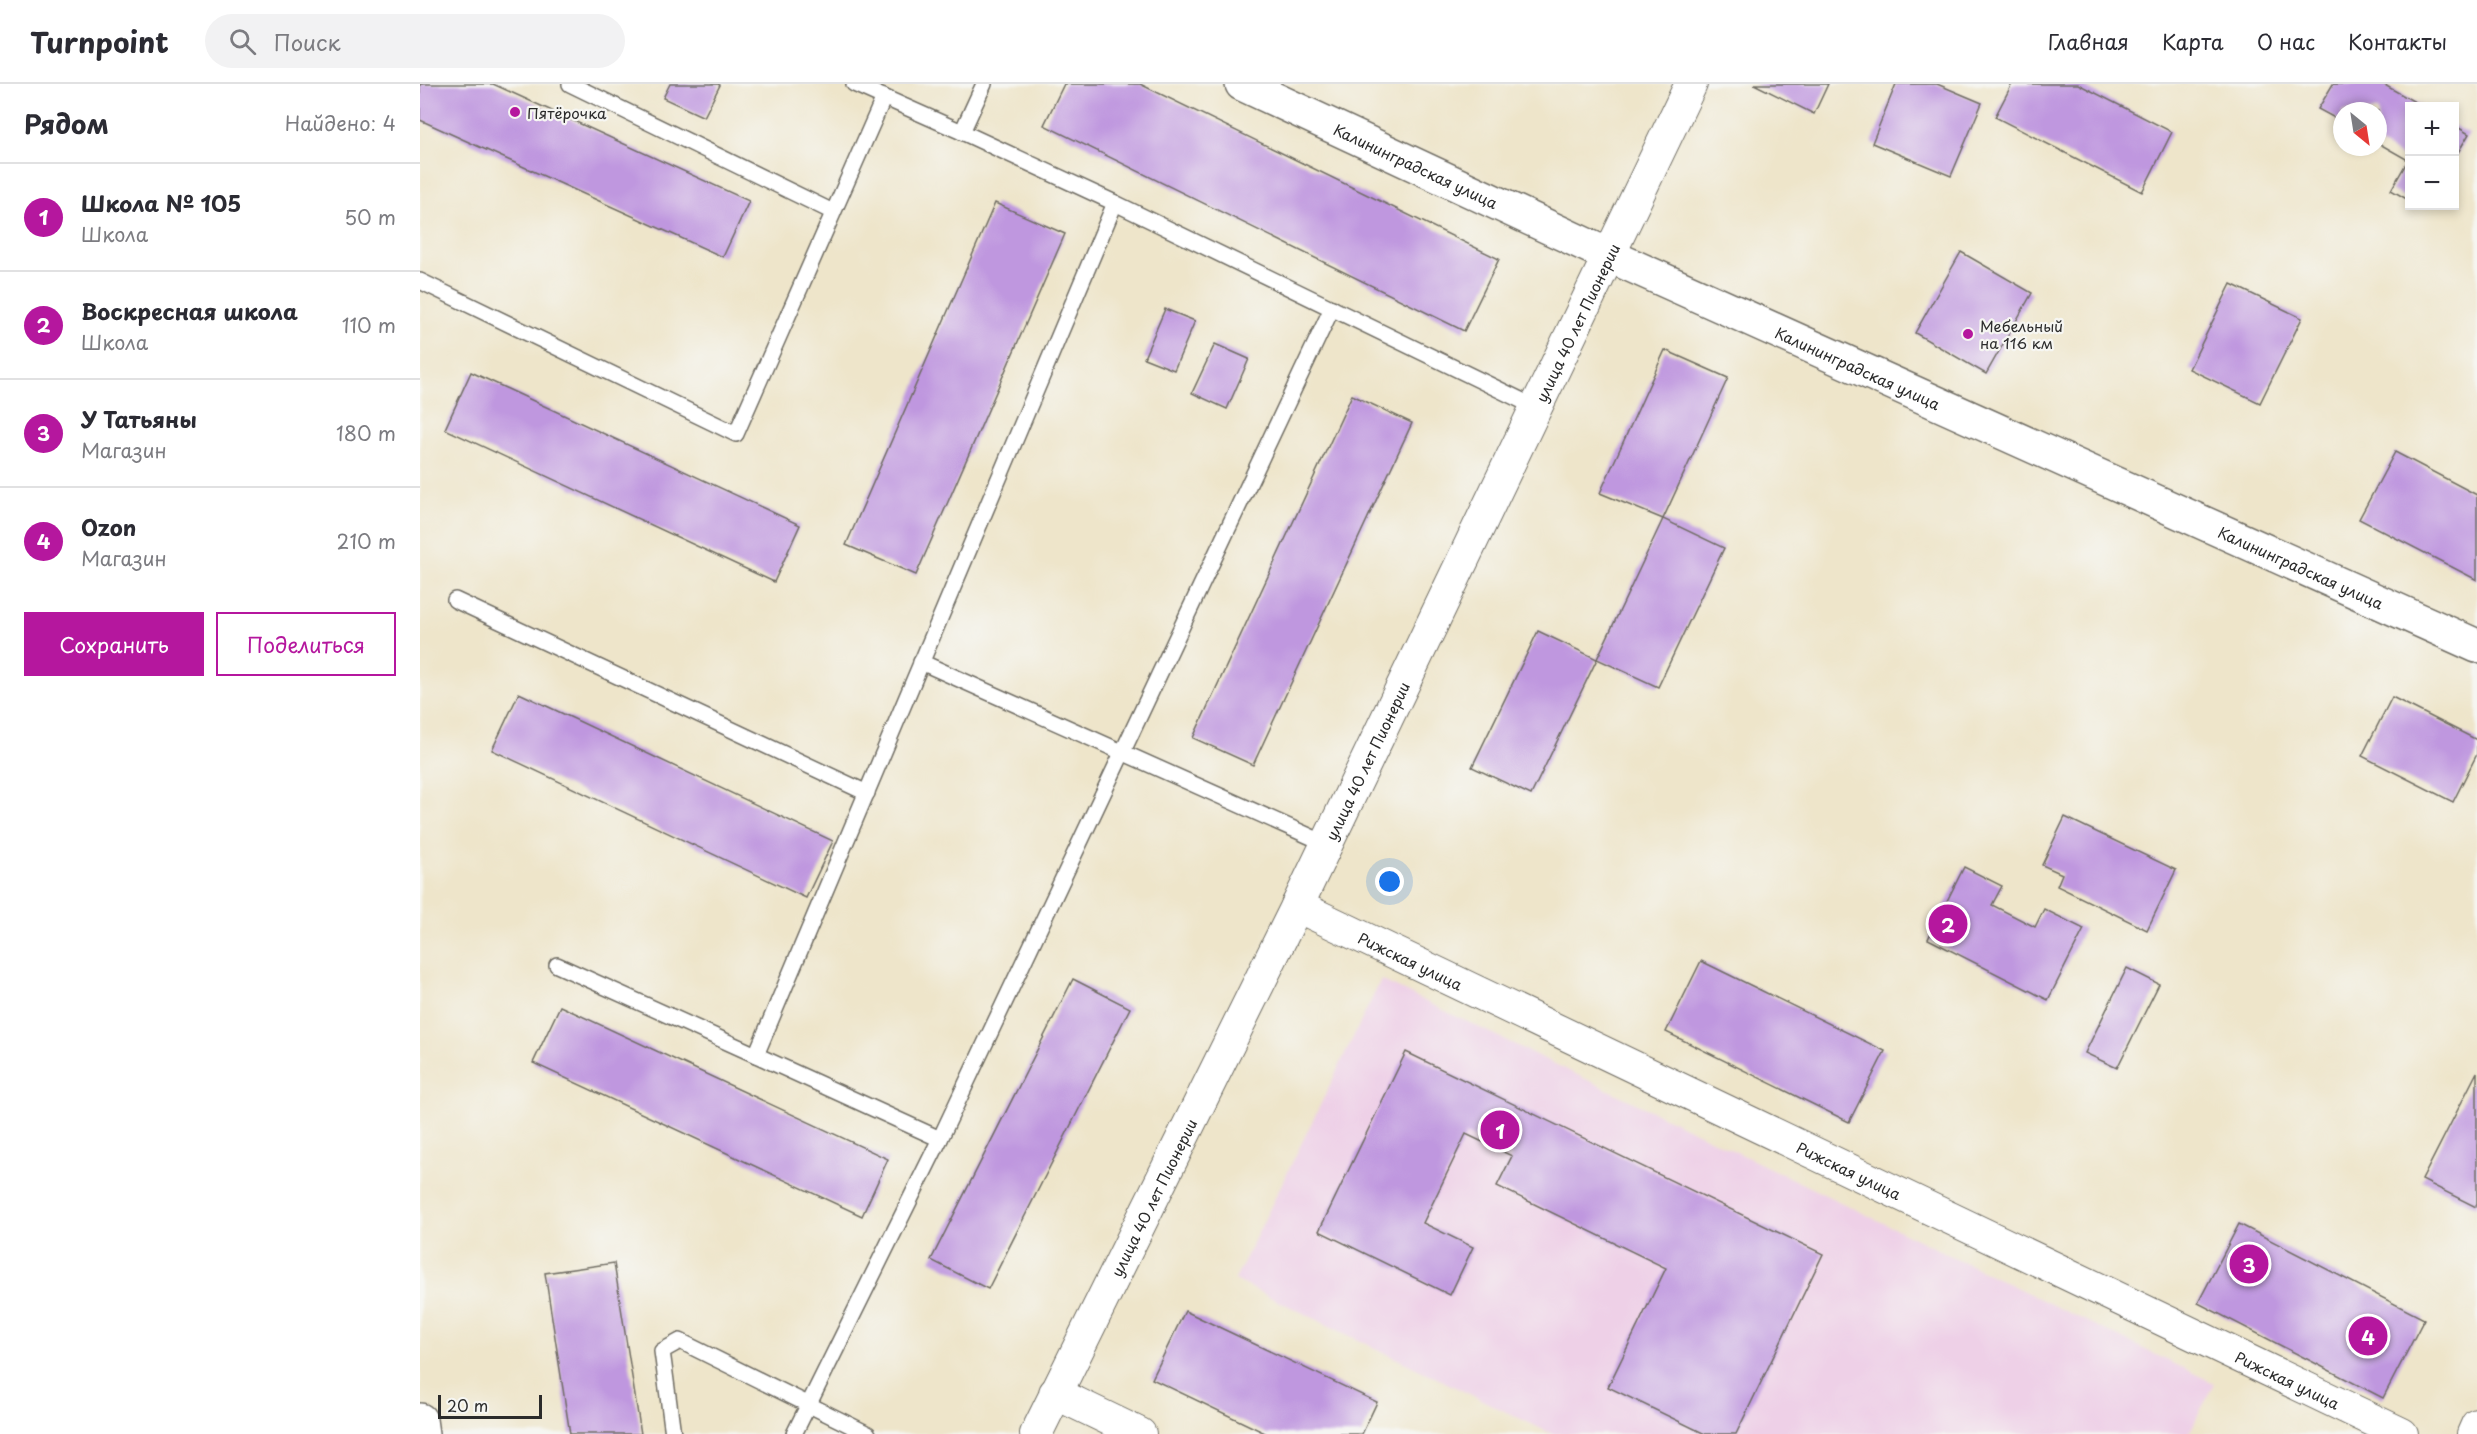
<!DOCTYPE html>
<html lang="ru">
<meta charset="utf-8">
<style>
:root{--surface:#fff;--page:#f2f2f3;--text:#2b2b33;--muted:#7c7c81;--line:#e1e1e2;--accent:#b5179e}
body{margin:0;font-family:"Playpen Sans",sans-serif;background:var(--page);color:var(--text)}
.controls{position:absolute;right:18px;top:18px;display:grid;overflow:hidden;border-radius:0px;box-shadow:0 3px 9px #0003}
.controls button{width:54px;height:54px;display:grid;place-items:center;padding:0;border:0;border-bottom:2px solid var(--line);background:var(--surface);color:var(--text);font:30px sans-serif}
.compass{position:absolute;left:1913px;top:18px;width:54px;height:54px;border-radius:50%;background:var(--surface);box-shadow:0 3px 9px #0003;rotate:150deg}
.scale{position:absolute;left:18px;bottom:15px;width:104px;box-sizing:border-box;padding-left:6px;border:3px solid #2b2b2b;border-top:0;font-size:16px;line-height:21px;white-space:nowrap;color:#2b2b2b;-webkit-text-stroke:4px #f6f6f2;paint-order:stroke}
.you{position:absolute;left:970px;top:798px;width:21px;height:21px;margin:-15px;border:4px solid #fff;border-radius:50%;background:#1a73e8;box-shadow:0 0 0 9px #1a73e833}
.badge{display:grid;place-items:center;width:39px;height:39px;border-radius:50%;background:var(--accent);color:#fff;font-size:20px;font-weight:700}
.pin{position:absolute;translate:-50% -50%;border:3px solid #fff;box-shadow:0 2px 6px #0006}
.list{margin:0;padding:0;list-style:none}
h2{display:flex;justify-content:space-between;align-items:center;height:78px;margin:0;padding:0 24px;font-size:26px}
h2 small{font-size:20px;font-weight:400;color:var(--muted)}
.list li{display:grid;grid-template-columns:39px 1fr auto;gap:18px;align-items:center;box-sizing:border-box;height:108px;padding:0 24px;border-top:2px solid var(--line)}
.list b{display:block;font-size:22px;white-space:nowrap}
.list p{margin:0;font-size:20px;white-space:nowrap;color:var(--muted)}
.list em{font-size:20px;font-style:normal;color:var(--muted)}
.actions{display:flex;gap:12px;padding:18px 24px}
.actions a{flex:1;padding:14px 0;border:2px solid var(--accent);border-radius:0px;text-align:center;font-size:21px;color:var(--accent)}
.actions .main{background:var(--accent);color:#fff}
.icon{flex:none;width:33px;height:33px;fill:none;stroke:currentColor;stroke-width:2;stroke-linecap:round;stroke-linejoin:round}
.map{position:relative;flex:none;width:2057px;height:1350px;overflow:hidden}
header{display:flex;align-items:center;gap:36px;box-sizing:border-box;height:84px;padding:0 30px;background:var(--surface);border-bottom:2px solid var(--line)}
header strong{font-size:28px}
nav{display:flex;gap:33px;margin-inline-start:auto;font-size:21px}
.search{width:420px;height:54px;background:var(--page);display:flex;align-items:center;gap:15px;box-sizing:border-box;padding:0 21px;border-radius:33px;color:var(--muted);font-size:22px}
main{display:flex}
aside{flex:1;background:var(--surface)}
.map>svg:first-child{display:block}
.built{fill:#eed0e7}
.building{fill:#bf97df}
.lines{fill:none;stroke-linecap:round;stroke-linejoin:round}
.service-casing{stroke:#6f6c63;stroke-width:18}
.minor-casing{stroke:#6f6c63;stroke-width:34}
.tertiary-casing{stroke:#6f6c63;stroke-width:36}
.primary-casing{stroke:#6f6c63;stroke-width:36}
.service{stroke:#fff;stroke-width:15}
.minor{stroke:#fff;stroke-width:32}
.tertiary{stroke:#fff;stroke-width:33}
.primary{stroke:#fff;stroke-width:33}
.poi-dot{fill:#b5179e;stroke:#f6f6f2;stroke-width:2}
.labels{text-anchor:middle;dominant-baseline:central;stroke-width:4.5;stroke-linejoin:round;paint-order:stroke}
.poi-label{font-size:15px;fill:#2b2b2b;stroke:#f6f6f2;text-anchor:start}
.street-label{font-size:15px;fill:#2b2b2b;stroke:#f6f6f2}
</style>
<header>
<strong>Turnpoint</strong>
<div class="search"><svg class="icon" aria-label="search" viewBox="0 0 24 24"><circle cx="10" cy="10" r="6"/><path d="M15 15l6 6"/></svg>Поиск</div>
<nav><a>Главная</a><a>Карта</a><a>О нас</a><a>Контакты</a></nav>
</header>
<main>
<aside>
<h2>Рядом<small>Найдено: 4</small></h2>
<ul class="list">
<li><span class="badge">1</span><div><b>Школа № 105</b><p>Школа</p></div><em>50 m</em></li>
<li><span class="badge">2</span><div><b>Воскресная школа</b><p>Школа</p></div><em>110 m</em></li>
<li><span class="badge">3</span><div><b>У Татьяны</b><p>Магазин</p></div><em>180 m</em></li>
<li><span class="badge">4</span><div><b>Ozon</b><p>Магазин</p></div><em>210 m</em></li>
</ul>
<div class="actions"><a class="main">Сохранить</a><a>Поделиться</a></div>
</aside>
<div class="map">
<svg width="2057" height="1350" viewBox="0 0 2057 1350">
<rect width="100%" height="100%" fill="#f6f6f2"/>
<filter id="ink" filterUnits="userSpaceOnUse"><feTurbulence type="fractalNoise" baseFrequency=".0167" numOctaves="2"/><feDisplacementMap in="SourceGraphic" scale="12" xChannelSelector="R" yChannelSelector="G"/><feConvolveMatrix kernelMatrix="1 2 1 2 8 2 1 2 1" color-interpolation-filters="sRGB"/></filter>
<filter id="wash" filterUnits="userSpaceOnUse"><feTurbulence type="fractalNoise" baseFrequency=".008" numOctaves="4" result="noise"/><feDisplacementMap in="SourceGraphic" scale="24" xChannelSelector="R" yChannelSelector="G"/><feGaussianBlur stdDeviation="1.35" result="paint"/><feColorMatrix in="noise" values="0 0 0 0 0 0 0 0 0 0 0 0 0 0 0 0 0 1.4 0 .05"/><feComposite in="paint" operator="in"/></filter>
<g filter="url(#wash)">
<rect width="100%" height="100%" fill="#eee5ca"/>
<polygon class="built" points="961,896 1794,1299 1769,1350 1132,1350 815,1196"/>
<g id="blocks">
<g class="building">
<polygon points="0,0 73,0 329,117 303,173 0,36"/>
<polygon points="250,0 298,0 300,1 284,33 243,14"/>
<polygon points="644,0 720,0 1079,175 1044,247 624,41"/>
<polygon points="1334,0 1408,0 1394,30"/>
<polygon points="1476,0 1517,0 1562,19 1531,92 1452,59"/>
<polygon points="1592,0 1658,0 1752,48 1722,108 1575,33"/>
<polygon points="1913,0 1963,0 2002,22 1990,22 1990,117 1971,106 1988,76 1958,59 1958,27 1922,27 1922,38 1898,25"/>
<polygon points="2034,41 2049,50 2034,75"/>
<polygon points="575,119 645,150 496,491 426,461"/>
<polygon points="1541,168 1612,209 1566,290 1495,249"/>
<polygon points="1811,200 1882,234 1840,319 1769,285"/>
<polygon points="745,225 775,237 754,286 724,274"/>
<polygon points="795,260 829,275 807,325 772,309"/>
<polygon points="1245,266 1308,294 1243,435 1304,464 1238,603 1177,575 1243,435 1180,409"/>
<polygon points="51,288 380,441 354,498 25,345"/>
<polygon points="932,311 992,339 833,681 773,654"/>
<polygon points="1975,368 2057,411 2057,496 1939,435"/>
<polygon points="1118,547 1177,575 1111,711 1052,683"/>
<polygon points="99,609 413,757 386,814 72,666"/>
<polygon points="1972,613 2057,656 2057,670 2033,718 1942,672"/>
<polygon points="1645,733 1756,786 1727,846 1637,802 1642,790 1622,781"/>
<polygon points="1544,783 1582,802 1572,821 1615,843 1624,825 1664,845 1628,916 1508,855"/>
<polygon points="1281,877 1465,967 1429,1038 1246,948"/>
<polygon points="1707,884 1739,900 1697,984 1665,969"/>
<polygon points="653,895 710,924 568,1205 511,1176"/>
<polygon points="140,922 468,1075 442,1132 113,979"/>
<polygon points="986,968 1403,1170 1316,1350 1285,1350 1188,1303 1246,1184 1077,1102 1092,1072 1046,1050 1003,1139 1053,1163 1030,1211 899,1147"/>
<polygon points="2057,988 2057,1120 2056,1123 2002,1096"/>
<polygon points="1819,1140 2004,1235 1963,1314 1778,1219"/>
<polygon points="194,1179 221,1350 150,1350 125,1189"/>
<polygon points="765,1227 957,1318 942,1350 847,1350 732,1295"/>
</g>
</g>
</g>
<g filter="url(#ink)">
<use href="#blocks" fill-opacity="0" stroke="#6f6c63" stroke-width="1.5"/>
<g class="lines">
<g class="service-casing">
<g id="service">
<polyline points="150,0 413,128"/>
<polyline points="434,0 542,48"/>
<polyline points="695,119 1115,323"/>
<polyline points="0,197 316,350 464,13"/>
<polyline points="35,516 447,709"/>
<polyline points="501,578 907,760"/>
<polyline points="137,881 336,971"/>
<polyline points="520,1055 912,224"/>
<polyline points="253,1350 242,1267 260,1257 448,1350"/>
<polyline points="374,1350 520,1055 336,971 695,119 542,48 564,0"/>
</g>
</g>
<g class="minor-casing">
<g id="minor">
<path id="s1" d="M877,822L1982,1350"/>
<polyline points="635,1309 720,1350"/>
<path id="s2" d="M616,1350L877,822L1271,0"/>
<polyline points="2053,1350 2057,1341"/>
</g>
</g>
<g class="tertiary-casing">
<g id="tertiary">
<path id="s3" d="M822,0L1188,171L2057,562"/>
</g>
</g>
<g class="primary-casing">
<polyline id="primary" points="0,1336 2,1350"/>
</g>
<use href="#service" class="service"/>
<use href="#minor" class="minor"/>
<use href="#tertiary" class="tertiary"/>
<use href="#primary" class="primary"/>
</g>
</g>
<g class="poi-dot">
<circle cx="95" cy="28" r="6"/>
<circle cx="1548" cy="250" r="6"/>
</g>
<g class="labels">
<g class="poi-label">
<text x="107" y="28">Пятёрочка</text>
<text x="1560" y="241">Мебельный<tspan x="1560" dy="17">на 116 км</tspan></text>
</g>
<g class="street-label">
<text stroke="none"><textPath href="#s3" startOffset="192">Калининградская улица</textPath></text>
<text stroke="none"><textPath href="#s2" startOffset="1236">улица 40 лет Пионерии</textPath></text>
<text stroke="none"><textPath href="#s3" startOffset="678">Калининградская улица</textPath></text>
<text stroke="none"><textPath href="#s3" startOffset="1164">Калининградская улица</textPath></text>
<text stroke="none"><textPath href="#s2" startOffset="750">улица 40 лет Пионерии</textPath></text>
<text stroke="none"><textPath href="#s1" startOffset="126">Рижская улица</textPath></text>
<text stroke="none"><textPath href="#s1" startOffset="612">Рижская улица</textPath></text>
<text stroke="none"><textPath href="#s2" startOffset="264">улица 40 лет Пионерии</textPath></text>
<text stroke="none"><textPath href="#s1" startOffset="1098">Рижская улица</textPath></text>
</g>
</g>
</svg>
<div class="controls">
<button>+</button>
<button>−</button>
</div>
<svg class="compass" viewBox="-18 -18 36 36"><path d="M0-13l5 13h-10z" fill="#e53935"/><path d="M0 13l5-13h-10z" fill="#7c7c81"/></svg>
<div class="scale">20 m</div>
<div class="you"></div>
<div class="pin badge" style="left:1080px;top:1046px">1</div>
<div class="pin badge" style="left:1528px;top:840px">2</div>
<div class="pin badge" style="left:1829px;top:1180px">3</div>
<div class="pin badge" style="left:1948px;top:1252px">4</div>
</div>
</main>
